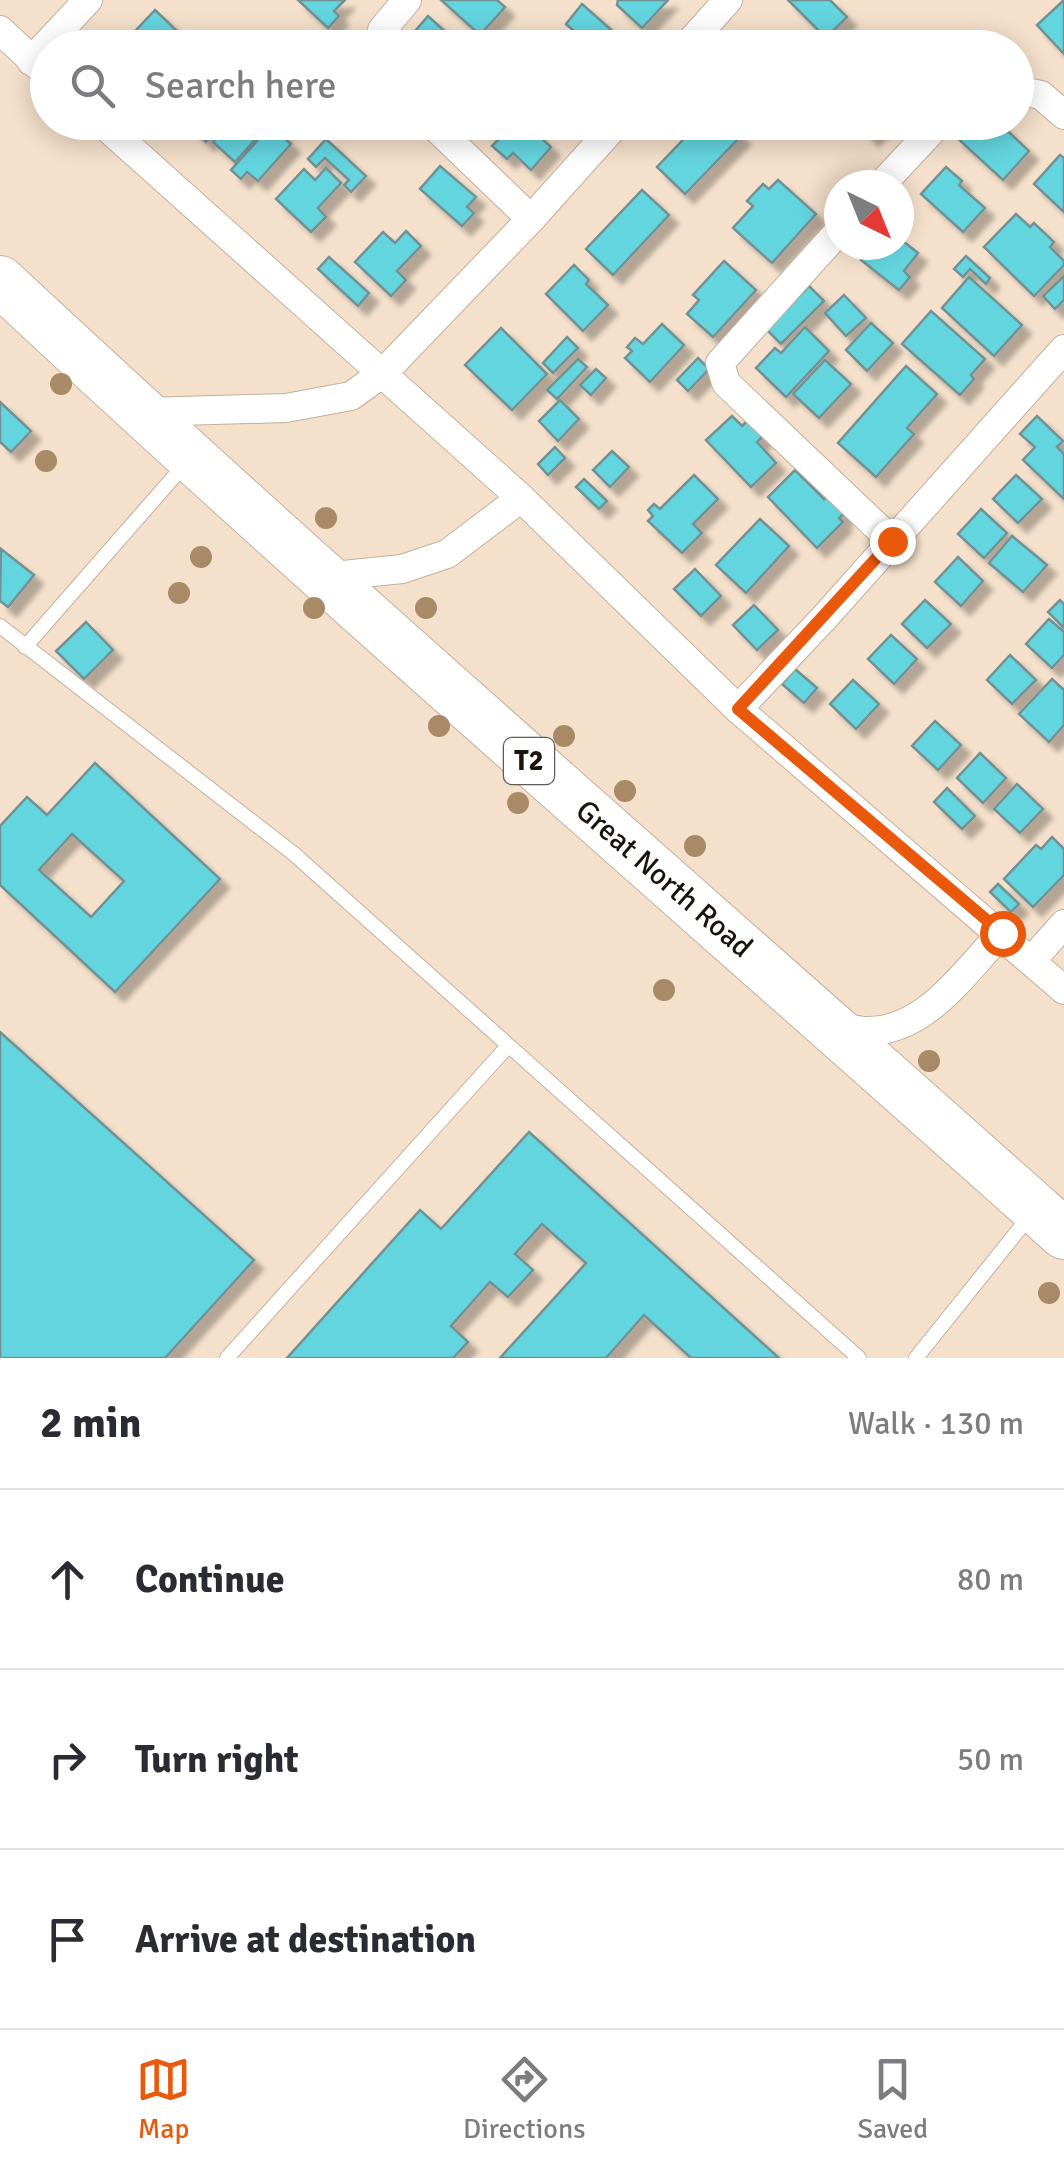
<!DOCTYPE html>
<meta charset="utf-8">
<style>
:root{--surface:#fff;--page:#f7f7f7;--text:#2b2b33;--muted:#7c7c81;--line:#e1e1e2;--accent:#ea580c}
body{margin:0;font-family:Signika,sans-serif;background:var(--page);color:var(--text)}
.compass{position:absolute;left:824px;top:170px;width:90px;height:90px;border-radius:50%;background:var(--surface);box-shadow:0 5px 25px #0003;rotate:137deg}
.stop{position:absolute;width:30px;height:30px;margin:-22px;border:8px solid #ea580c;border-radius:50%;background:#fff}
.stop.end{background:#ea580c;border-color:#fff;box-shadow:0 2px 10px #0008}
.list{margin:0;padding:0;list-style:none}
h2{display:flex;justify-content:space-between;align-items:center;height:130px;margin:0;padding:0 40px;font-size:42px}
h2 small{font-size:32px;font-weight:400;color:var(--muted)}
.list li{display:grid;grid-template-columns:65px 1fr auto;gap:30px;align-items:center;box-sizing:border-box;height:180px;padding:0 40px;border-top:2px solid var(--line)}
.list b{display:block;font-size:38px;white-space:nowrap}
.list em{font-size:32px;font-style:normal;color:var(--muted)}
.icon{flex:none;width:55px;height:55px;fill:none;stroke:currentColor;stroke-width:2;stroke-linecap:round;stroke-linejoin:round}
.map{position:relative;flex:none;width:1064px;height:1358px;overflow:hidden}
.search{position:absolute;background:var(--surface);box-shadow:0 5px 25px #0003;left:30px;right:30px;top:30px;height:110px;display:flex;align-items:center;gap:25px;box-sizing:border-box;padding:0 35px;border-radius:55px;color:var(--muted);font-size:38px}
.sheet{height:670px;background:var(--surface)}
nav{display:flex;justify-content:space-around;align-items:center;box-sizing:border-box;height:140px;border-top:2px solid var(--line);background:var(--surface);font-size:28px;color:var(--muted)}
nav a{display:grid;justify-items:center;gap:5px}
nav .on{color:var(--accent)}
.map>svg:first-child{display:block}
.building{fill:#63d5df;stroke:#719194;stroke-width:2.5;fill-rule:evenodd;filter:url(#shadow)}
.lines{fill:none;stroke-linecap:round;stroke-linejoin:round}
.lane-casing{stroke:#c3b09b;stroke-width:16}
.street-casing{stroke:#c3b09b;stroke-width:30}
.highway-casing{stroke:#c3b09b;stroke-width:52}
.lane{stroke:#fff;stroke-width:14}
.street{stroke:#fff;stroke-width:28}
.highway{stroke:#fff;stroke-width:50}
.tree{fill:#a88a66}
.route{stroke:#ea580c;stroke-width:12}
.labels{text-anchor:middle;dominant-baseline:central;stroke-width:9;stroke-linejoin:round;paint-order:stroke}
.shield{fill:#fff;stroke:#5f5a56;stroke-width:2.5}
.shield-label{font-size:28px;font-weight:bold;fill:#1b140d}
.street-label{font-size:30px;fill:#1b140d;stroke:#fff}
</style>
<div class="map">
<svg width="1064" height="1358" viewBox="0 0 1064 1358">
<defs>
<filter id="shadow"><feDropShadow dx="9" dy="9" stdDeviation="2.5" flood-color="#0004"/></filter>
</defs>
<rect width="100%" height="100%" fill="#f4e0cb"/>
<g class="building">
<polygon points="298,0 345,0 334,11 339,16 328,28"/>
<polygon points="441,0 497,0 505,7 480,35"/>
<polygon points="618,0 668,0 642,28 617,5"/>
<polygon points="788,0 830,0 847,17 826,38"/>
<polygon points="1064,0 1064,54 1037,25"/>
<polygon points="582,4 626,43 622,48 561,48 575,32 566,24"/>
<polygon points="155,10 176,30 159,48 120,47"/>
<polygon points="428,16 463,48 402,46"/>
<polygon points="194,122 224,122 206,142 190,127"/>
<polygon points="232,122 269,124 235,162 213,142"/>
<polygon points="274,122 288,124 279,134 291,144 258,181 247,172 241,179 231,170"/>
<polygon points="478,122 524,122 551,147 531,170 513,153 507,159 492,146 498,140"/>
<polygon points="700,122 728,122 741,136 685,194 657,167"/>
<polygon points="856,122 885,122 870,137"/>
<polygon points="967,122 998,122 1029,151 1003,180 955,136"/>
<polygon points="326,139 366,176 351,192 344,185 349,180 325,158 316,167 308,159"/>
<polygon points="1060,155 1064,158 1064,212 1034,184"/>
<polygon points="440,166 476,197 467,207 474,213 462,226 420,189"/>
<polygon points="946,167 962,181 959,185 985,208 963,232 921,194"/>
<polygon points="326,168 341,183 318,208 326,217 311,232 276,199 304,169 315,180"/>
<polygon points="778,180 816,214 772,263 733,228 753,206 747,201 763,184 769,189"/>
<polygon points="642,190 669,215 613,275 586,249"/>
<polygon points="1016,214 1030,227 1034,223 1054,242 1050,247 1064,261 1064,265 1034,296 984,247"/>
<polygon points="406,231 421,246 397,271 406,280 391,296 355,262 383,232 395,243"/>
<polygon points="899,238 918,253 904,271 910,277 899,290 861,260 873,245 899,245"/>
<polygon points="966,256 990,278 986,284 970,269 963,277 954,269"/>
<polygon points="329,257 369,293 358,306 318,269"/>
<polygon points="724,261 756,290 713,337 687,314 699,300 693,295"/>
<polygon points="574,265 589,280 586,284 608,305 583,331 546,294"/>
<polygon points="1064,276 1064,300 1055,309 1043,296"/>
<polygon points="969,277 1022,325 994,356 942,308"/>
<polygon points="809,286 824,301 781,344 766,329"/>
<polygon points="844,295 866,318 846,336 825,313"/>
<polygon points="931,311 985,359 971,375 974,379 960,395 902,344"/>
<polygon points="871,323 893,343 867,371 846,350"/>
<polygon points="662,324 684,345 650,382 625,358 632,351 627,347 635,338 643,344"/>
<polygon points="805,327 829,351 786,397 756,368 775,348 781,353"/>
<polygon points="501,328 547,374 512,410 465,365"/>
<polygon points="567,337 578,348 553,373 543,363"/>
<polygon points="698,358 709,369 688,391 677,380"/>
<polygon points="578,359 587,367 557,399 547,390"/>
<polygon points="825,360 851,384 819,418 793,394"/>
<polygon points="906,366 937,394 907,428 914,434 876,477 838,443"/>
<polygon points="596,369 606,378 591,395 580,385"/>
<polygon points="560,400 579,419 558,441 539,421"/>
<polygon points="0,402 31,431 11,452 0,442"/>
<polygon points="732,416 742,426 748,420 763,436 757,442 776,463 751,487 706,440"/>
<polygon points="1037,416 1063,441 1057,447 1064,454 1064,499 1023,460 1035,447 1020,434"/>
<polygon points="555,447 565,458 548,475 538,464"/>
<polygon points="612,451 629,467 610,487 593,470"/>
<polygon points="795,470 824,499 827,495 845,513 839,518 843,522 817,548 768,497"/>
<polygon points="694,475 718,499 693,524 702,533 682,553 648,521 653,516 648,510 654,504 660,509"/>
<polygon points="1016,475 1042,499 1018,523 993,499"/>
<polygon points="584,479 607,501 599,509 576,487"/>
<polygon points="981,509 1007,533 984,558 958,534"/>
<polygon points="760,519 789,546 746,593 716,565"/>
<polygon points="1012,536 1047,565 1023,592 989,563"/>
<polygon points="1,549 34,575 8,607 0,601"/>
<polygon points="958,557 983,581 961,606 935,582"/>
<polygon points="695,569 721,596 701,616 674,589"/>
<polygon points="925,600 951,624 927,648 902,624"/>
<polygon points="1060,600 1064,604 1064,628 1048,612"/>
<polygon points="754,605 778,630 757,650 733,625"/>
<polygon points="1049,619 1064,632 1064,655 1052,668 1026,644"/>
<polygon points="86,622 113,650 84,679 56,651"/>
<polygon points="891,635 917,659 894,684 868,659"/>
<polygon points="1010,655 1036,680 1012,704 987,680"/>
<polygon points="795,669 817,688 804,703 782,684"/>
<polygon points="1052,679 1064,690 1064,725 1049,742 1019,714"/>
<polygon points="853,680 879,704 856,729 830,704"/>
<polygon points="935,721 961,745 938,770 912,746"/>
<polygon points="980,753 1006,778 983,803 957,778"/>
<path d="M95,763L220,879L115,992L0,885V826L27,797L47,815ZM72,834L124,881L91,917L39,870Z"/>
<polygon points="1017,784 1043,809 1020,833 994,809"/>
<polygon points="947,788 975,816 962,829 934,802"/>
<polygon points="1052,837 1064,849 1064,875 1033,907 1004,879 1036,845 1041,849"/>
<polygon points="998,884 1019,904 1011,912 990,892"/>
<polygon points="0,1032 254,1260 165,1358 0,1358"/>
<polygon points="529,1132 779,1358 691,1358 644,1315 606,1358 500,1358 586,1263 542,1224 515,1254 533,1270 508,1297 490,1282 451,1326 468,1342 453,1358 287,1358 420,1210 441,1229"/>
</g>
<g class="lines">
<g class="lane-casing">
<g id="lane">
<polyline points="0,626 294,854 859,1358"/>
<polyline points="25,647 186,463"/>
<polyline points="227,1358 507,1047"/>
<polyline points="916,1358 1029,1217"/>
</g>
</g>
<g class="street-casing">
<g id="street">
<polyline points="0,30 48,75"/>
<polyline points="378,48 382,30 407,0"/>
<polyline points="685,48 728,0"/>
<polyline points="31,61 88,0"/>
<polyline points="1016,90 1041,95 1064,115"/>
<polyline points="101,122 521,498 738,709 1064,990"/>
<polyline points="430,122 531,219"/>
<polyline points="881,185 940,122"/>
<polyline points="839,231 720,363 726,383 892,541"/>
<polyline points="146,412 286,408 351,396 383,373 531,219 618,122"/>
<polyline points="324,577 402,569 447,554 521,498"/>
<polyline points="738,709 824,618 1064,349"/>
<polyline points="1031,961 1064,924"/>
<path d="M836,1026C846,1027 857,1031 867,1031C926,1032 965,971 1002,933"/>
</g>
</g>
<g class="highway-casing">
<path id="highway" d="M0,281C348,606 709,916 1064,1234"/>
</g>
<use href="#lane" class="lane"/>
<use href="#street" class="street"/>
<use href="#highway" class="highway"/>
</g>
<g class="tree">
<circle cx="61" cy="384" r="11"/>
<circle cx="46" cy="461" r="11"/>
<circle cx="326" cy="518" r="11"/>
<circle cx="201" cy="557" r="11"/>
<circle cx="179" cy="593" r="11"/>
<circle cx="314" cy="608" r="11"/>
<circle cx="426" cy="608" r="11"/>
<circle cx="439" cy="726" r="11"/>
<circle cx="564" cy="736" r="11"/>
<circle cx="625" cy="791" r="11"/>
<circle cx="518" cy="803" r="11"/>
<circle cx="695" cy="846" r="11"/>
<circle cx="664" cy="990" r="11"/>
<circle cx="929" cy="1061" r="11"/>
<circle cx="1049" cy="1293" r="11"/>
</g>
<g class="lines">
<polyline class="route" points="892,541 738,709 1002,933"/>
</g>
<g class="labels">
<rect class="shield" x="504" y="738" width="50" height="46" rx="8"/>
<g class="shield-label">
<text x="529" y="761">T2</text>
</g>
<g class="street-label">
<text transform="translate(664 879) rotate(41)">Great North Road</text>
</g>
</g>
</svg>
<svg class="compass" viewBox="-18 -18 36 36"><path d="M0-13l5 13h-10z" fill="#e53935"/><path d="M0 13l5-13h-10z" fill="#7c7c81"/></svg>
<div class="stop" style="left:1002px;top:933px"></div>
<div class="stop end" style="left:892px;top:541px"></div>
<div class="search"><svg class="icon" aria-label="search" viewBox="0 0 24 24"><circle cx="10" cy="10" r="6"/><path d="M15 15l6 6"/></svg>Search here</div>
</div>
<section class="sheet">
<h2>2 min<small>Walk · 130 m</small></h2>
<ul class="list">
<li><svg class="icon" aria-label="ahead" viewBox="0 0 24 24"><path d="M12 20V5M6 11l6-6 6 6"/></svg><div><b>Continue</b></div><em>80 m</em></li>
<li><svg class="icon" aria-label="right" viewBox="0 0 24 24"><path d="M7 20v-9h11M14 6l5 5-5 5"/></svg><div><b>Turn right</b></div><em>50 m</em></li>
<li><svg class="icon" aria-label="arrive" viewBox="0 0 24 24"><path d="M6 21V4h12l-3 4 3 4H6"/></svg><div><b>Arrive at destination</b></div></li>
</ul>
</section>
<nav>
<a class="on"><svg class="icon" aria-label="map" viewBox="0 0 24 24"><path d="M3 6l6-2 6 2 6-2v14l-6 2-6-2-6 2zM9 4v14M15 6v14"/></svg>Map</a>
<a><svg class="icon" aria-label="directions" viewBox="0 0 24 24"><path d="M12 3l9 9-9 9-9-9zM9 14v-3h6M13 9l2 2-2 2"/></svg>Directions</a>
<a><svg class="icon" aria-label="saved" viewBox="0 0 24 24"><path d="M7 4h10v16l-5-4-5 4z"/></svg>Saved</a>
</nav>
